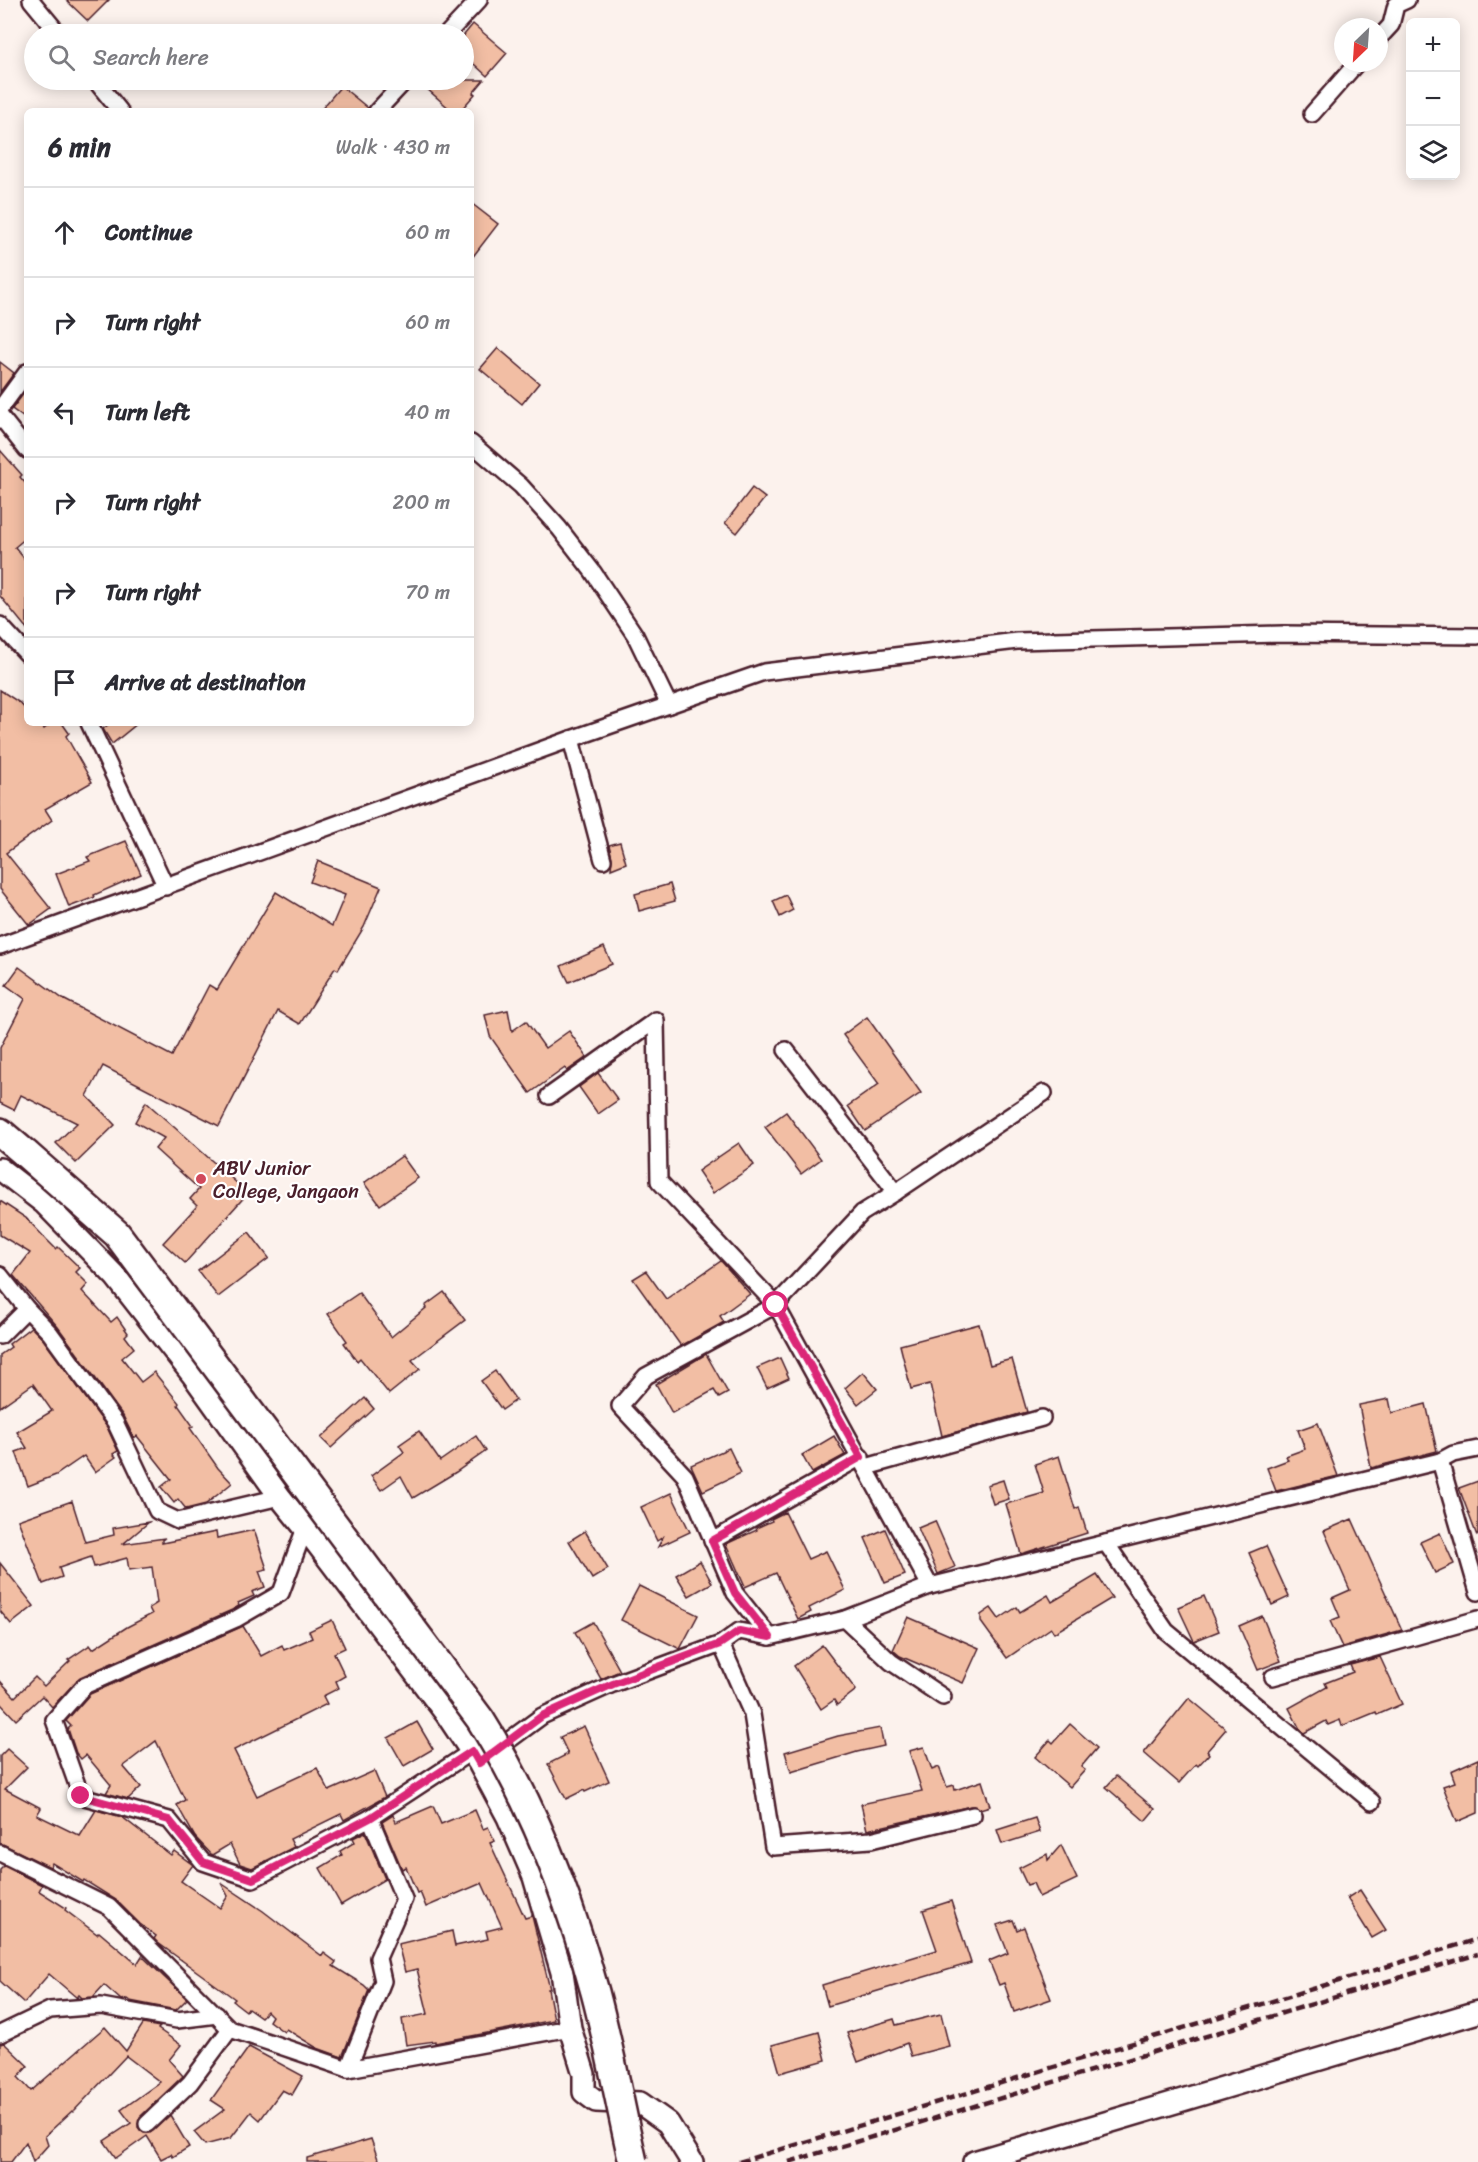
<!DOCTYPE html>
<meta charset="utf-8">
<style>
:root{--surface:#fff;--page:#f7f7f7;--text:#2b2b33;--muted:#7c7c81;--line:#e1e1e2}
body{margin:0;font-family:Sriracha,sans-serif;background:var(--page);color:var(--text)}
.controls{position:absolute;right:18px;top:18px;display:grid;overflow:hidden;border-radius:9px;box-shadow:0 3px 15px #0003}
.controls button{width:54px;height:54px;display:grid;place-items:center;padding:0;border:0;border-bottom:2px solid var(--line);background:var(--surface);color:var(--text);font:30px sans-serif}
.compass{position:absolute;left:1334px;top:18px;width:54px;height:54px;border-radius:50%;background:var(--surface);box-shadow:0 3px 15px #0003;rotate:205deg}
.stop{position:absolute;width:18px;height:18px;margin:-14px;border:4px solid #db2777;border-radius:50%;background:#fff}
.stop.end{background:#db2777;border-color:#fff;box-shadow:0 2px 6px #0008}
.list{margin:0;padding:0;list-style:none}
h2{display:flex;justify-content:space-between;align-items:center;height:78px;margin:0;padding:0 24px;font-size:26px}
h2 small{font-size:20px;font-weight:400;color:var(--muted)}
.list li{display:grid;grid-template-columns:39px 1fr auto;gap:18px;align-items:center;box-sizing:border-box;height:90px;padding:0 24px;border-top:2px solid var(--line)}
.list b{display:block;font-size:22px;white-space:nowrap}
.list em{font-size:20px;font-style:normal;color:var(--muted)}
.icon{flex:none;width:33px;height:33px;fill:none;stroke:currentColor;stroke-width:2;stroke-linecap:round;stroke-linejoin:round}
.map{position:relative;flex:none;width:1478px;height:2162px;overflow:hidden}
.search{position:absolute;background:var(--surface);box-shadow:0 3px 15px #0003;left:24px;top:24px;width:450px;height:66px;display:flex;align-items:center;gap:15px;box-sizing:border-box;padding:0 21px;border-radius:33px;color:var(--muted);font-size:22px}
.panel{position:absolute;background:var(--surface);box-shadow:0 3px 15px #0003;left:24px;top:108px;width:450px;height:618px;border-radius:9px}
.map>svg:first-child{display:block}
.building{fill:#f2bea4;stroke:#4a1f2b;stroke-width:1.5}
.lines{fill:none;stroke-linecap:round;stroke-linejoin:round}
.street-casing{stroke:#4a1f2b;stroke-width:20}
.secondary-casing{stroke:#4a1f2b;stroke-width:26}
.highway-casing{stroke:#4a1f2b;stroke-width:32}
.street{stroke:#fff;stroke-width:15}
.secondary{stroke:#fff;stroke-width:21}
.highway{stroke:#fff;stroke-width:27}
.rail{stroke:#4a1f2b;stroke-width:4.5;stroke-dasharray:9 4.5;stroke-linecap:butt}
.highway-bridge-casing{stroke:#4a1f2b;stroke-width:32;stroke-linecap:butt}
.highway-bridge{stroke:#fff;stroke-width:27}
.route{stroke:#db2777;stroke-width:8}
.poi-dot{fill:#d1495b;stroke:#fff;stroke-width:2}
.labels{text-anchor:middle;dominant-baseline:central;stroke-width:4.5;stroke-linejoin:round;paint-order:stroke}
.poi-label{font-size:20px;fill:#4a1f2b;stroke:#fff;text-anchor:start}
</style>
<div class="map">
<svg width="1478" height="2162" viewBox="0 0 1478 2162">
<rect width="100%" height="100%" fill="#fcf2ed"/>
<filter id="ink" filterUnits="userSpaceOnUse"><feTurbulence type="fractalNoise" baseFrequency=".0167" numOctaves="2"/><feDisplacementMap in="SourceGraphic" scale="12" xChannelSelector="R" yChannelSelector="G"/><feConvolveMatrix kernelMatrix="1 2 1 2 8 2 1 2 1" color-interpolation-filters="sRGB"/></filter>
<g filter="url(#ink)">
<g class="building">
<polygon points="66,0 109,0 88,21"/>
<polygon points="473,24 507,53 487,76 464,55 464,35"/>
<polygon points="417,80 484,80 473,93 475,94 460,111 452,111"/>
<polygon points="341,86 368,108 368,111 320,111"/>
<polygon points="471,203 498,224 471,259"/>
<polygon points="498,348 539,383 522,404 480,369"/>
<polygon points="0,362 14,373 0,392"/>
<polygon points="27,389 27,420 12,409"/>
<polygon points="0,450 22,475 20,477 27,485 27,537 15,547 27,562 27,629 0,596"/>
<polygon points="752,488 765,498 737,533 725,523"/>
<polygon points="0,690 20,703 27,711 27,723 39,723 44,729 52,723 62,723 69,733 66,736 92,782 45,809 52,820 6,853 51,909 29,925 0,889"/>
<polygon points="110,723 138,723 112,744 103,729"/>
<polygon points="126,841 141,874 94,895 95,897 69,907 56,874 90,861 87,857"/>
<polygon points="620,842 626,863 611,869 612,858 609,845"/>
<polygon points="318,861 381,887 364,927 338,970 335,968 300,1024 278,1011 219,1126 103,1066 87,1096 115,1125 76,1163 56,1143 77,1123 21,1095 14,1110 0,1103 0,1048 25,999 6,985 19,967 63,999 172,1056 209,985 217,990 276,892 332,926 345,895 310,882"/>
<polygon points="670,884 675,901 639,911 635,894"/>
<polygon points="786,895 793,910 780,917 773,901"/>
<polygon points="604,947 612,964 569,982 561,966"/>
<polygon points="508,1010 512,1031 526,1021 545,1048 569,1031 587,1057 567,1071 565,1068 530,1093 490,1036 485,1015"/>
<polygon points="867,1017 921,1093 865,1131 848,1106 879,1084 843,1035"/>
<polygon points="598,1073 618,1100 598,1114 579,1087"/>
<polygon points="146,1102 248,1193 185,1263 163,1243 197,1206 190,1199 199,1189 155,1149 164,1138 135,1122"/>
<polygon points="786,1112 821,1159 801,1174 765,1127"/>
<polygon points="739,1143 754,1165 713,1193 698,1171"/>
<polygon points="402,1156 418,1178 380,1205 364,1183"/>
<polygon points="0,1201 26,1218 47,1240 56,1249 58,1247 80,1268 76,1272 88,1284 82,1291 111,1322 117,1317 128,1333 125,1336 134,1348 122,1358 141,1382 154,1372 179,1403 178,1405 193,1426 190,1428 218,1468 232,1483 206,1504 186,1509 178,1499 174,1503 161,1487 171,1479 137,1436 134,1438 123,1416 58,1327 13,1275 30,1253 0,1235"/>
<polygon points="249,1232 269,1258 218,1297 198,1271"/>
<polygon points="721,1261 750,1294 720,1316 724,1322 681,1346 633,1279 646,1271 666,1299"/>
<polygon points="444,1292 465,1320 412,1360 420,1369 389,1394 360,1358 357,1361 344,1343 347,1341 328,1314 359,1293 391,1337 426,1308 425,1306"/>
<polygon points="979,1324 990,1365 1012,1359 1027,1412 942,1436 930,1384 911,1389 900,1345"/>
<polygon points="31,1327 43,1339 107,1427 118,1451 113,1454 116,1457 95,1472 84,1456 56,1475 28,1486 16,1452 27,1448 17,1432 52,1411 33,1384 0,1407 0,1355 11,1347 9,1344"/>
<polygon points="706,1354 728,1393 719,1398 714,1390 672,1413 656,1384"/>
<polygon points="780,1358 789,1378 767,1388 757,1368"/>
<polygon points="495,1371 516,1400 502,1410 481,1381"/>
<polygon points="863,1372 877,1389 858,1404 845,1388"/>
<polygon points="365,1398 374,1409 331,1448 321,1438"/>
<polygon points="1389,1399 1392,1413 1426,1404 1437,1451 1371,1468 1359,1405"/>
<polygon points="1318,1423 1338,1476 1276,1491 1267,1468 1288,1460 1286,1456 1305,1449 1298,1430"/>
<polygon points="419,1431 440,1461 476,1436 486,1451 456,1472 413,1498 401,1476 381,1490 371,1476 404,1452 399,1445"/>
<polygon points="834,1436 845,1455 812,1473 802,1455"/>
<polygon points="729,1448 741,1473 703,1491 691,1465"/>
<polygon points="1059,1456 1075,1509 1079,1507 1087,1533 1021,1554 1006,1504 1044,1493 1035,1464"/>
<polygon points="1003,1480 1009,1499 993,1504 987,1485"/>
<polygon points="1478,1481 1478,1535 1477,1536 1459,1488"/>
<polygon points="671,1493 690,1532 658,1547 663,1537 657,1541 641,1507"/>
<polygon points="72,1501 85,1542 114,1535 113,1528 149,1522 123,1544 165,1538 162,1540 162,1543 216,1532 217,1538 254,1530 267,1569 259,1571 265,1587 252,1592 254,1596 238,1603 239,1606 232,1610 80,1677 52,1707 42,1696 16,1720 0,1703 0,1681 15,1697 35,1677 44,1686 70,1661 68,1660 90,1645 93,1649 127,1627 152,1614 149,1608 157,1603 152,1567 129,1570 127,1558 94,1567 91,1557 59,1568 62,1577 43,1584 18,1520"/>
<polygon points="785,1512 808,1559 826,1551 845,1590 809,1608 811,1612 798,1619 776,1573 745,1587 726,1544 757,1530 756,1528 772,1521 771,1519"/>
<polygon points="1352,1519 1402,1630 1342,1647 1330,1621 1340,1617 1332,1598 1350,1590 1324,1531"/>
<polygon points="935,1521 955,1567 938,1574 918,1528"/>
<polygon points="885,1529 905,1575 885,1583 865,1538"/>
<polygon points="585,1531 608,1569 592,1579 569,1541"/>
<polygon points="1440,1533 1454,1564 1435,1573 1420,1542"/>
<polygon points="1266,1546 1289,1597 1272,1605 1249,1553"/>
<polygon points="700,1561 712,1583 689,1596 676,1575"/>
<polygon points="0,1563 34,1606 11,1624 0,1611"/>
<polygon points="1097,1575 1112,1598 1054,1633 1051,1628 1007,1658 981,1622 981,1615 991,1608 999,1619 1017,1607 1020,1612 1048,1595 1052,1602"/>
<polygon points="639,1586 698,1615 680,1649 621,1620"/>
<polygon points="1204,1596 1219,1631 1194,1641 1178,1607"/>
<polygon points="1262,1616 1281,1661 1258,1670 1239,1626"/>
<polygon points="908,1617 979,1648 963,1683 900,1656 893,1650"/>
<polygon points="332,1620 345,1648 334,1653 345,1676 336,1681 339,1688 323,1696 327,1704 234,1750 257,1796 317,1768 329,1791 374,1771 385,1797 344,1820 341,1814 290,1839 294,1847 252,1868 240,1864 230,1844 212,1855 195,1837 177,1805 185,1800 156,1741 123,1766 141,1787 128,1799 106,1793 111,1785 86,1755 81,1759 76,1753 68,1729 71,1726 66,1721 90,1694 243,1626 261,1656 282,1645 284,1650 312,1638 309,1631"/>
<polygon points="593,1622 620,1671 601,1679 575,1632"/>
<polygon points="822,1645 856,1690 837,1705 834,1700 821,1709 794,1666"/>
<polygon points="1380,1657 1402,1704 1377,1715 1376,1712 1342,1726 1340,1720 1328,1725 1326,1721 1304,1733 1301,1731 1289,1708 1327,1687 1325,1683 1353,1672 1350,1665"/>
<polygon points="1189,1698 1226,1729 1207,1751 1209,1754 1198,1766 1196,1764 1179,1783 1144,1753"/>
<polygon points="417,1722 433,1749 404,1766 388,1738"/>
<polygon points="1070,1724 1097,1748 1081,1767 1085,1770 1070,1787 1035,1757 1050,1740 1053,1743"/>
<polygon points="584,1726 609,1781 585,1792 584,1790 566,1799 548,1764 568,1754 560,1737"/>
<polygon points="880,1728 884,1746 857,1752 791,1772 785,1752 838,1736"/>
<polygon points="924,1747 932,1770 939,1767 947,1787 954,1785 955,1790 982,1781 990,1806 980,1809 971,1806 867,1830 861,1804 922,1791 909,1751"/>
<polygon points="7,1749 27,1767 5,1789 41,1808 37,1815 80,1836 96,1810 122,1817 171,1855 174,1851 193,1865 181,1881 220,1908 228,1896 221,1883 263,1911 322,1956 324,1953 336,1962 333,1966 364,1985 369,1990 342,2057 317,2048 286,2029 284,2032 269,2021 272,2016 267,2011 261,2017 248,2008 246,2011 233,2001 235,1999 158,1943 154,1939 156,1936 140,1924 116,1900 84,1880 83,1882 52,1863 50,1867 0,1843 0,1756"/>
<polygon points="1478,1759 1478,1813 1457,1822 1443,1786 1455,1782 1451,1771"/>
<polygon points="1116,1776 1155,1809 1145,1821 1106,1787"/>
<polygon points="433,1806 441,1824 475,1810 483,1829 488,1827 495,1841 490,1843 525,1918 532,1916 550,1989 548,1989 554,2020 435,2043 435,2041 406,2045 402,2019 428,2014 417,1969 405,1972 398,1944 452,1931 455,1946 488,1939 486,1931 502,1927 482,1883 426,1907 420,1892 417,1893 406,1867 402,1869 382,1822 393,1815 396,1822"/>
<polygon points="1035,1818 1040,1832 1002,1844 997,1830"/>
<polygon points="365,1832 385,1879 341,1905 320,1868 342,1855 340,1851 355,1842 353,1838"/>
<polygon points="1061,1845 1077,1879 1039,1897 1033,1883 1027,1885 1019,1868 1047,1854 1048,1860"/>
<polygon points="4,1866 42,1885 39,1891 66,1908 65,1910 97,1934 99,1932 137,1964 142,1956 187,1999 176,2010 130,2001 127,1999 121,2000 104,1985 93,1997 82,1998 79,1995 77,1998 49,1974 24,2003 0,1981 0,1870"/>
<polygon points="1360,1890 1386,1930 1372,1938 1347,1898"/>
<polygon points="951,1901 971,1963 828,2006 822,1985 937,1950 923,1910"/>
<polygon points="1013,1920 1017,1930 1024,1927 1051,1999 1014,2012 1004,1983 999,1985 989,1961 1008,1953 997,1925"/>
<polygon points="941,2014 949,2046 911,2056 907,2043 858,2062 847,2033 894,2019 896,2025"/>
<polygon points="143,2024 160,2027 158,2029 181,2045 169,2060 183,2076 140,2117 138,2127 144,2133 150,2133 170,2115 189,2147 173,2157 171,2154 161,2159 147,2136 116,2158 104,2141 131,2123 121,2110 160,2082 126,2056 73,2112 72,2111 45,2136 48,2145 33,2162 26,2142 11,2162 0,2162 0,2044 4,2043 28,2066 18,2077 31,2091 105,2027 126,2051"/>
<polygon points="819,2032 826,2060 780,2073 772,2045"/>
<polygon points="249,2047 303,2076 292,2095 282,2090 260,2120 251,2112 231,2138 205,2145 194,2132 225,2109 211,2100"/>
<polygon points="371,2139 379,2162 307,2162 307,2158"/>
</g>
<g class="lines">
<g class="street-casing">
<g id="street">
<polyline points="31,0 59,34"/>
<polyline points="447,34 479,0"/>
<polyline points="1379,38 1391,25 1396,5 1407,0"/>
<polyline points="95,80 120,111"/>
<polyline points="377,111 406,80"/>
<polyline points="1312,114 1357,63"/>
<polyline points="0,409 27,372"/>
<polyline points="0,416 27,450"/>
<polyline points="471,443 521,486 559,528 593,572 635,635 669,705"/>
<polyline points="0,625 27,654"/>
<polyline points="89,723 166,887"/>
<polyline points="571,739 603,860"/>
<polyline points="0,946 571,739 764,672 1017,641 1283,634 1478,636"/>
<polyline points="786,1050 896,1192"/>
<polyline points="549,1096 656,1020 659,1181 776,1305 646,1376 620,1406 685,1476 735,1593 770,1637"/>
<polyline points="0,1275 27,1309 50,1333 115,1422 157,1511 178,1521 280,1497"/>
<polyline points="0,1336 27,1309"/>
<polyline points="1440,1461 1478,1592"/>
<polyline points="866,1467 1042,1418"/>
<polyline points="305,1528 281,1593 236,1619 84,1686 54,1720 81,1796 169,1820 203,1862 253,1879 370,1818"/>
<polyline points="712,1541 861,1457"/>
<polyline points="1106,1543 1166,1631 1372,1802"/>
<polyline points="930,1586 776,1305 862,1213 896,1192 1044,1093"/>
<polyline points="845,1619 891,1662 943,1697"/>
<polyline points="721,1644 752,1714 773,1847 871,1840 973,1815"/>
<polyline points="1273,1677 1478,1619"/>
<polyline points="493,1752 542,1716 613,1684 721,1644 739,1631 770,1637 845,1619 930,1586 1440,1461 1453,1454 1478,1449"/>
<polyline points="0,1853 109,1907 230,2029 348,2069 570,2028"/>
<polyline points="0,2034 50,2010 101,2006 177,2020 217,2015"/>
<polyline points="348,2069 383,1981 378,1958 404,1899 370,1818 472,1751"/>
<polyline points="147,2124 190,2083 230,2029"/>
</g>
</g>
<g class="secondary-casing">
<g id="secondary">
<polyline points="0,1169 44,1203 116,1277 192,1374 280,1497 305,1528 447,1715 479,1763 508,1817 534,1877 562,1972 570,2028 584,2074 584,2092 596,2101 640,2103 668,2123 692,2162"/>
<polyline points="974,2162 1478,2012"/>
</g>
</g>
<g class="highway-casing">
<polyline id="highway" points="0,1132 26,1154"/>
</g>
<use href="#street" class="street"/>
<use href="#secondary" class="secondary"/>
<use href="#highway" class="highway"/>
<g class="rail">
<polyline points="739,2162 1478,1939"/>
<polyline points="789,2162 1478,1954"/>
</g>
<g class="highway-bridge-casing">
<path id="highway-bridge" d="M26,1154L117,1234L480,1719C533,1803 569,1897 595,1992C610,2048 620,2106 633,2162"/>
</g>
<use href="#highway-bridge" class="highway-bridge"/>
</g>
</g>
<g class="lines" filter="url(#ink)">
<polyline class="route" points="81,1796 169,1820 203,1862 253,1879 370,1818 472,1751 479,1763 542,1716 613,1684 720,1644 739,1631 770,1637 735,1593 712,1541 861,1457 776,1305"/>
</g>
<circle class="poi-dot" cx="201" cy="1179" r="6"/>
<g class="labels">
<g class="poi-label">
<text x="213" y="1168">ABV Junior<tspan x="213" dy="23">College, Jangaon</tspan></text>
</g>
</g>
</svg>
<div class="controls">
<button>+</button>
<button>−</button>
<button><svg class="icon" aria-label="layers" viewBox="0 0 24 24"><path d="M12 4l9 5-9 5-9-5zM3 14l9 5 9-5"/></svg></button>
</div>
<svg class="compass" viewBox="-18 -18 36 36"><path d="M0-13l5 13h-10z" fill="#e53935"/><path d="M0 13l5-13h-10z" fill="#7c7c81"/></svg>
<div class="stop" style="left:776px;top:1305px"></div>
<div class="stop end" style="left:81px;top:1796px"></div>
<div class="search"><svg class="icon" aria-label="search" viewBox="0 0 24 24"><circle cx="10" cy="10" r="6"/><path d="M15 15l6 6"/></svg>Search here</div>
<section class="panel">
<h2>6 min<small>Walk · 430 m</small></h2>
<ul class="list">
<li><svg class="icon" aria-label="ahead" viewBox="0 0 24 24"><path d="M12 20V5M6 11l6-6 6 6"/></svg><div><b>Continue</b></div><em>60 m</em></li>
<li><svg class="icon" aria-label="right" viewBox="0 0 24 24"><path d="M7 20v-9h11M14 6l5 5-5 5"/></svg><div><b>Turn right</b></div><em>60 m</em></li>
<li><svg class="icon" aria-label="left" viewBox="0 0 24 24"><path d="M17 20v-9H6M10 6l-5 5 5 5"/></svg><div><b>Turn left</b></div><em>40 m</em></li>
<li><svg class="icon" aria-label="right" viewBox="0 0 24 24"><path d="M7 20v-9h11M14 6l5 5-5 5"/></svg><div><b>Turn right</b></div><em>200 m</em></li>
<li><svg class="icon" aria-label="right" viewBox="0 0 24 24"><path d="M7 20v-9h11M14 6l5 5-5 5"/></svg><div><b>Turn right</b></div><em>70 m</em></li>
<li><svg class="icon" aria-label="arrive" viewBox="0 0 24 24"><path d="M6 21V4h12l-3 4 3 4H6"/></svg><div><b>Arrive at destination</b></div></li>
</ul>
</section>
</div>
